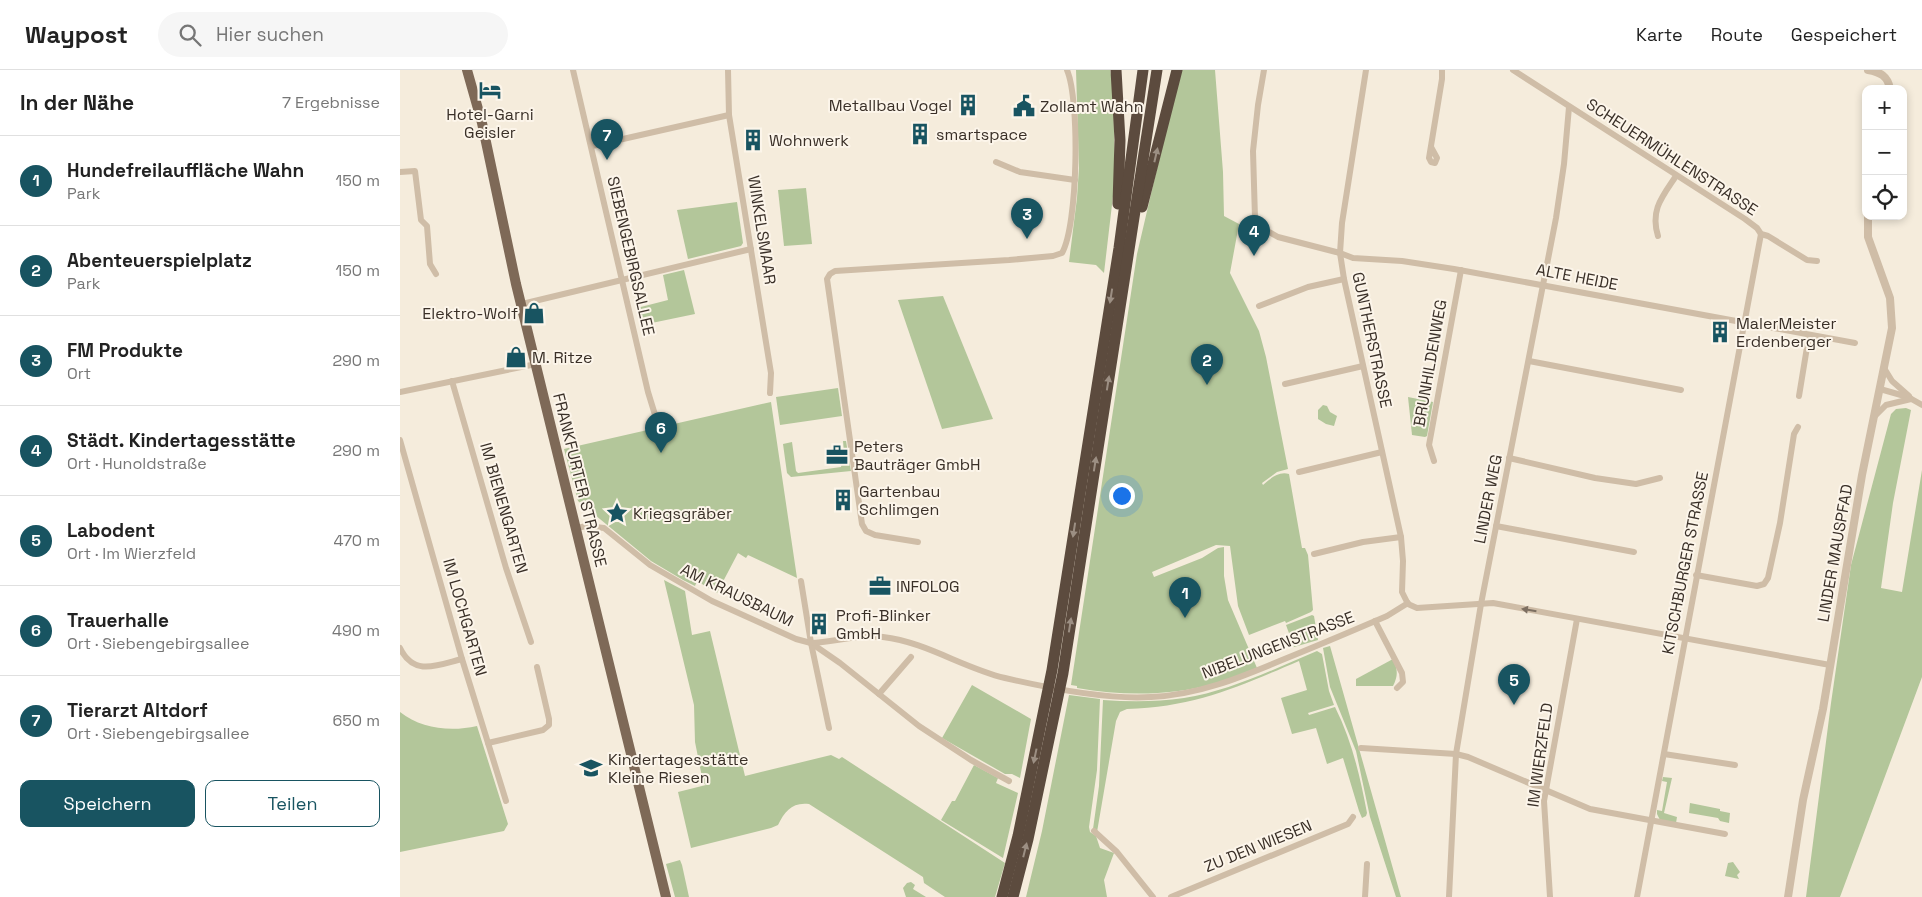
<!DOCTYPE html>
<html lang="de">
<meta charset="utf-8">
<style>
:root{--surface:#fff;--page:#f6f6f6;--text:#222;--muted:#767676;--line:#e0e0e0;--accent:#185461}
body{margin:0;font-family:"Space Grotesk",sans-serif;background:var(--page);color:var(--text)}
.controls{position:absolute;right:15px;top:15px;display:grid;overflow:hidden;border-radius:10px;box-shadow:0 2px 8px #0003}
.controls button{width:45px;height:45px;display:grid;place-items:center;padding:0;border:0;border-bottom:1px solid var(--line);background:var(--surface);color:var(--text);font:25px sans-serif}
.you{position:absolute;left:721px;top:425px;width:18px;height:18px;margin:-12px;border:4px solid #fff;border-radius:50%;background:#1a73e8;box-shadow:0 0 0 8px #1a73e833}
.badge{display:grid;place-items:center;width:32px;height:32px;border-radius:50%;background:var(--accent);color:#fff;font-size:16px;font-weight:700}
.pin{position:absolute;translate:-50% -41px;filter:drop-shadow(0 1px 2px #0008)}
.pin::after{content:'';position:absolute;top:26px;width:18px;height:15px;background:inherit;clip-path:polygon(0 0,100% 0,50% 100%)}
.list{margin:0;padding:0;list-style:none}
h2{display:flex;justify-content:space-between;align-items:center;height:65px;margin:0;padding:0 20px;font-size:21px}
h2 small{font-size:16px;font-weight:400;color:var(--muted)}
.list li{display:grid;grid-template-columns:32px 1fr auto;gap:15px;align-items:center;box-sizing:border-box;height:90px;padding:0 20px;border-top:1px solid var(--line)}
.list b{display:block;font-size:19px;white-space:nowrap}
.list p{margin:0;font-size:16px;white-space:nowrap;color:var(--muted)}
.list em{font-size:16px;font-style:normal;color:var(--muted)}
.actions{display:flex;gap:10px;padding:15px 20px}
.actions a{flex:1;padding:11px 0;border:1px solid var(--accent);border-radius:10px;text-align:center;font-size:18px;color:var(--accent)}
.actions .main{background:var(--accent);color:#fff}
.icon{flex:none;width:28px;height:28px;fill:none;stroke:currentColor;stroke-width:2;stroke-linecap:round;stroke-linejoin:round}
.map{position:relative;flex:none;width:1522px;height:827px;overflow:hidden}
header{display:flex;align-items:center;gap:30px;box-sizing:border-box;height:70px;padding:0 25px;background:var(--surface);border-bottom:1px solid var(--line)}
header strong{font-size:24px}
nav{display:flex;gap:28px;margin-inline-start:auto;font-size:18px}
.search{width:350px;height:45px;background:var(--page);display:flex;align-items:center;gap:12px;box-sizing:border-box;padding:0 18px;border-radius:28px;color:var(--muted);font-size:19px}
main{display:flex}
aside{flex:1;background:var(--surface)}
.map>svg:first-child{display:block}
.green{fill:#b3c69a}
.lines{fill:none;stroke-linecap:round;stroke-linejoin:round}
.minor{stroke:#cfbda7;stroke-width:6}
.tertiary{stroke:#cfbda7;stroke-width:8}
.primary{stroke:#7e6957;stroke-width:10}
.motorway{stroke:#5c4b3e;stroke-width:11}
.oneway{fill:#9c8f83}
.oneway2{fill:#7d6f61}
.labels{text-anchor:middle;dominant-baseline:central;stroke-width:4;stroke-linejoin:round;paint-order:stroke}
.poi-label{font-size:16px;fill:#3a3028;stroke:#fcf5ea;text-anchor:start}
.street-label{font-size:16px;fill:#3a3028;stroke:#fcf5ea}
</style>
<header>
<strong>Waypost</strong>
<div class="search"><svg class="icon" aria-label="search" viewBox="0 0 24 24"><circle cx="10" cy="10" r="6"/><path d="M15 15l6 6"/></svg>Hier suchen</div>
<nav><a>Karte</a><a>Route</a><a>Gespeichert</a></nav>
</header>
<main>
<aside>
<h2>In der Nähe<small>7 Ergebnisse</small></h2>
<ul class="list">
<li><span class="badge">1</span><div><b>Hundefreilauffläche Wahn</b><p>Park</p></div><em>150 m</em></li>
<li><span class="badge">2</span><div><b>Abenteuerspielplatz</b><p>Park</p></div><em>150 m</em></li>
<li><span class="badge">3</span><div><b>FM Produkte</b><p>Ort</p></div><em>290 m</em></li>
<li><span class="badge">4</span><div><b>Städt. Kindertagesstätte</b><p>Ort · Hunoldstraße</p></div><em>290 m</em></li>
<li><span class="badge">5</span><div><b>Labodent</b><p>Ort · Im Wierzfeld</p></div><em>470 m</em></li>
<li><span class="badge">6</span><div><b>Trauerhalle</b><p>Ort · Siebengebirgsallee</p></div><em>490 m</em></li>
<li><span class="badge">7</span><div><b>Tierarzt Altdorf</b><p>Ort · Siebengebirgsallee</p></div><em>650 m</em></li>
</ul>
<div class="actions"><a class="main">Speichern</a><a>Teilen</a></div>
</aside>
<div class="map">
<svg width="1522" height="827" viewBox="0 0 1522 827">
<rect width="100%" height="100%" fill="#f5ecdc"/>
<g class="green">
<polygon points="676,0 710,0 713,15 715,109 704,203 696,195 669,192 677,128 679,98"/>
<path d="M780,0H815L823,102L824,146L839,154L830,203L859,261L866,287L888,399L877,402L862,413L863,415C870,409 878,401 889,404L902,478H905L908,485L913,540L911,542L886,553L885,551L849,565L838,536L830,476L816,475L752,502L754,507L802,488L818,478L824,477V506L828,530L857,598C843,603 828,610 814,614C768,626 724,626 677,618V616L671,615L737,184Z"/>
<polygon points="406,118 412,174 384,176 378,120"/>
<polygon points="337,132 343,173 341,176 288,189 277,140"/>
<polygon points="284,200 295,244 242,255 237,238 268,230 263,205"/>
<polygon points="543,226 593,349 542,359 498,230"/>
<polygon points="438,318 442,346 380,355 376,327"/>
<polygon points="1008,327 1033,332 1027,366 1025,367 1012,365"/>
<polygon points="371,332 397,508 348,485 346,488 338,483 317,523 297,511 295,516 283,510 251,491 178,431 164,379"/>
<polygon points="923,335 927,336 930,342 937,346 934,356 926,354 918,349 918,340"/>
<polygon points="1506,338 1511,340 1493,433 1481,518 1502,522 1522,400 1522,607 1440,827 1406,827 1431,633 1451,495 1491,344 1496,339"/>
<polygon points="443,371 446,371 451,401 391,407 387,403 383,374 392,372 396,401 398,403 441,397 442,392 440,383 444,382"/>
<path d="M264,510L285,521L292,565L310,561L345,706L431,685L439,689L442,687L605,793L595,827H545L524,813L523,807L409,734C392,732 385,741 378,755L371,758L291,778L278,722L306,715L303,712L295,672L294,635Z"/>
<polygon points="912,545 914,546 918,570 894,577 886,555"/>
<polygon points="930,576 1001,827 996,827 970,747 956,681 930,617 923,578"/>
<path d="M917,581L922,584L929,621L934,635L908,643L909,645L935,637C952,671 960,706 967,743L966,746L962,748L959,741L943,688L927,694L916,658L892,664L881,628L907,620L899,591C838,617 795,637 727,639L720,642L716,651L697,762L693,759L699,716L703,630C730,632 757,632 784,628C830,621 874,599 917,581Z"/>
<path d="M993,589C998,600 998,606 993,616H956V609Z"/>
<polygon points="572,615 631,649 620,708 612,704 605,704 542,668"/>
<polygon points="669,625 700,629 697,700 689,757 690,762 696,766 700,778 714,783 704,810 707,827 626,827 642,761"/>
<path d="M0,642C21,659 51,662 77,656L108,754L104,761L0,782Z"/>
<polygon points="574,695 598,708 596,713 618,723 603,788 541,750 552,731 555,731"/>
<polygon points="1263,707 1272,708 1264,743 1277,747 1276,753 1260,750 1257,744 1257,740 1262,741 1267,712 1262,711"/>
<polygon points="1290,733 1320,739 1320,741 1330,743 1329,753 1320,751 1318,748 1289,743"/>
<polygon points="280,790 282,795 289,827 275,827 266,794"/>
<polygon points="1333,792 1340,802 1337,805 1339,809 1325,806 1328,793"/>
<polygon points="511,812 515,815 513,819 526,827 506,827 503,818 507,813"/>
</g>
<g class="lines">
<g class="minor">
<polyline points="173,0 248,322 256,348"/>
<polyline points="328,0 329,45 371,303 370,323"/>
<polyline points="864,0 858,35 853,81 855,148 862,158 878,167 940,183 953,188 1002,191 1054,199 1455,273"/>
<polyline points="966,0 942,153 940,183 944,209 1001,467 1003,491 1002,522 1008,534 1017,538 1093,533 1430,595"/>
<polyline points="1113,0 1345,149 1357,158 1361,164 1368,166 1407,190 1417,191"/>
<polyline points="192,76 329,45"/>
<polyline points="1031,77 1037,88 1035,93 1031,92 1029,88 1042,9 1042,0"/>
<polyline points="596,92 620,102 675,110"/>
<polyline points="0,102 15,101 21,150 27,156 30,194 36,204"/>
<path d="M1258,166C1250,140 1262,127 1276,106"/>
<polyline points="122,234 351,179"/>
<polyline points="859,236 908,217 944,209"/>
<polyline points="1129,291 1281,320"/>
<polyline points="1484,298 1492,311 1509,326"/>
<polyline points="52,311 106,498 131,572"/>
<polyline points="885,314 963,296"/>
<polyline points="1480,319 1508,327 1522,335"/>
<polyline points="0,322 136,294"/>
<polyline points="1399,326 1409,265"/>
<polyline points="1474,347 1486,335 1511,329"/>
<polyline points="0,370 62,589 106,731"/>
<polyline points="1109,388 1195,408 1236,414 1260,408"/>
<polyline points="1034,391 1029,375 1061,200"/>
<polyline points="899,402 982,382"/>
<polyline points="1096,456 1234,482"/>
<polyline points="176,458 187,456 204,458 250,495 312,531 396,569 411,573 440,593 519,656 571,690 609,711"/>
<path d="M518,472L475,465L466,461L462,454L427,209L430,204L435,201L609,190L653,186L662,183C678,155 680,30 667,0"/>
<polyline points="914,484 963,472 1001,467"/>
<polyline points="1296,505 1357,516 1364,514 1368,508 1380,453 1394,364 1398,357"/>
<polyline points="401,511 411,573 429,658"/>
<polyline points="975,551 1002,603 1003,612 997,618"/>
<path d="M411,573C435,572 458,564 483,567C526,572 563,598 605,608C648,618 707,630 751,627C798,625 839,608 882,590C917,576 952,561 987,546L1008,533"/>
<path d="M0,578C14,607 38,595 62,589"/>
<polyline points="479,624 511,587"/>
<polyline points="88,673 143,660 149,655 149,649 137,597"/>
<polyline points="961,678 1056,684 1068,687 1190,739 1325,764"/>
<polyline points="1264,684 1335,695"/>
<polyline points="694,761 717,782 753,827"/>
<polyline points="771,827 948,754 953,747"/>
<polyline points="965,827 967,794"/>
<polyline points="1049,827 1056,684 1081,534 1156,148 1164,94 1169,37"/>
<polyline points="1150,827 1144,731 1177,549"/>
<polyline points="1237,827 1361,164"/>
</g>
<g class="tertiary">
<path d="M1468,0C1480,2 1488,6 1490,19"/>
<polyline points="1388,827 1403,730 1423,639 1462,405 1492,258 1490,228 1468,167 1468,146"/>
</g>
<polyline class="primary" points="67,0 82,53 116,214 266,827"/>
<g class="motorway">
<polyline points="716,0 720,70 718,134"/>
<polyline points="742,137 777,0"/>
<polyline points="602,827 618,766 652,600 719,178 743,0"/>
<polyline points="613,827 628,769 663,603 757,0"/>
</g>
</g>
<defs><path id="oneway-solid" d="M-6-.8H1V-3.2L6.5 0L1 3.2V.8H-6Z" transform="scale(1.25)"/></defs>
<g class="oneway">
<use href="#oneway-solid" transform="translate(756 85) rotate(-77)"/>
<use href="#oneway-solid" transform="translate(711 226) rotate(99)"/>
<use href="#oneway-solid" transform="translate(708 313) rotate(-81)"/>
<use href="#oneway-solid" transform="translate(695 394) rotate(-81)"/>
<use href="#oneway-solid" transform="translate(674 460) rotate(99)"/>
<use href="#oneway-solid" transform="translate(670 555) rotate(-81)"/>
<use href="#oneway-solid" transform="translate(635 686) rotate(102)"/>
<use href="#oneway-solid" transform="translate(625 780) rotate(-76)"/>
</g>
<use class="oneway2" href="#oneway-solid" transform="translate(1129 540) rotate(-171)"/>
<defs>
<g id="hotel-bare" transform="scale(1.725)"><path d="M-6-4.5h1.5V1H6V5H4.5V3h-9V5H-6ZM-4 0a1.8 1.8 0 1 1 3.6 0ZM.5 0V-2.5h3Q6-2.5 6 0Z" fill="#185461" stroke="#fcf5ea" stroke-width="2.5" paint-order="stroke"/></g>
<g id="building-bare" transform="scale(1.725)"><path d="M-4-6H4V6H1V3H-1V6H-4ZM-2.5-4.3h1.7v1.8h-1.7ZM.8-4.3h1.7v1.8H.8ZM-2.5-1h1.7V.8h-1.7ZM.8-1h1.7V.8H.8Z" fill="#185461" stroke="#fcf5ea" stroke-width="2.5" paint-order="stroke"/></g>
<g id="civic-bare" transform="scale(1.725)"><path d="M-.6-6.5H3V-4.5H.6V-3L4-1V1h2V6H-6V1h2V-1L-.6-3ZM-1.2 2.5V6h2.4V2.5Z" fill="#185461" stroke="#fcf5ea" stroke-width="2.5" paint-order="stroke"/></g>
<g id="shop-bare" transform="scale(1.725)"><path d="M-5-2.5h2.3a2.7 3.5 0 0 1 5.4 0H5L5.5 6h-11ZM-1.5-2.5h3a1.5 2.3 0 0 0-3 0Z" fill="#185461" stroke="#fcf5ea" stroke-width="2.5" paint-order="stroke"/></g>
<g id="office-bare" transform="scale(1.725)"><path d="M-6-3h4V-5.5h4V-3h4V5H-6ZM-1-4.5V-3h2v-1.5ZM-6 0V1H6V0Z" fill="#185461" stroke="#fcf5ea" stroke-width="2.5" paint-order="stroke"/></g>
<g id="sight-bare" transform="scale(1.725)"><path d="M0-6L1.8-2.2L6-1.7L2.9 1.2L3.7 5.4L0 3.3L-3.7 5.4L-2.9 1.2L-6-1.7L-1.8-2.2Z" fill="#185461" stroke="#fcf5ea" stroke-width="2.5" paint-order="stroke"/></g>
<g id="school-bare" transform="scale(1.725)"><path d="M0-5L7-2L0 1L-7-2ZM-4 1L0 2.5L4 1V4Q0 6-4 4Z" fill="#185461" stroke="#fcf5ea" stroke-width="2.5" paint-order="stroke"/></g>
</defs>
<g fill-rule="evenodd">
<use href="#hotel-bare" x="90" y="20"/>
<use href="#building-bare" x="568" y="35"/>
<use href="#civic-bare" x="624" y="36"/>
<use href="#building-bare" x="520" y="64"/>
<use href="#building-bare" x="353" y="70"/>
<use href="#shop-bare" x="134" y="243"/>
<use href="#building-bare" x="1320" y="262"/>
<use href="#shop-bare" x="116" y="287"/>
<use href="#office-bare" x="437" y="385"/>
<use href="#building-bare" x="443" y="430"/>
<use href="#sight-bare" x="217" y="443"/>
<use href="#office-bare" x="480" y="516"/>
<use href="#building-bare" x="419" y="554"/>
<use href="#school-bare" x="191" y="698"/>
</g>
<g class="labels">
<g class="poi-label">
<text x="552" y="35" text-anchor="end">Metallbau Vogel</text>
<text x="640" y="36">Zollamt Wahn</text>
<text x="90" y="44" text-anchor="middle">Hotel-Garni<tspan x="90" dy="18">Geisler</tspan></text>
<text x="536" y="64">smartspace</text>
<text x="369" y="70">Wohnwerk</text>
<text x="118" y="243" text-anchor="end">Elektro-Wolf</text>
<text x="1336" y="253">MalerMeister<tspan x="1336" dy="18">Erdenberger</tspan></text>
<text x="132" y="287">M. Ritze</text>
<text x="454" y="376">Peters<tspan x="454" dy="18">Bauträger GmbH</tspan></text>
<text x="459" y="421">Gartenbau<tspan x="459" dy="18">Schlimgen</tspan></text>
<text x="233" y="443">Kriegsgräber</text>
<text x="496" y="516">INFOLOG</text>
<text x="436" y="545">Profi-Blinker<tspan x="436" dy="18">GmbH</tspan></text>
<text x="208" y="689">Kindertagesstätte<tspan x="208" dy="18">Kleine Riesen</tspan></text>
</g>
<g class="street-label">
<text transform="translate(1272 87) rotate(33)">SCHEUERMÜHLENSTRASSE</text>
<text transform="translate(362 160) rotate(81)">WINKELSMAAR</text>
<text transform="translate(231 186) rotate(77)">SIEBENGEBIRGSALLEE</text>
<text transform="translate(1177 207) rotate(11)">ALTE HEIDE</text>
<text transform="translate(972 270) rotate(78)">GUNTHERSTRASSE</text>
<text transform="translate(1030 293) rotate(-80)">BRUNHILDENWEG</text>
<text transform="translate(180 410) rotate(76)">FRANKFURTER STRASSE</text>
<text transform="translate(1088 429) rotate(-79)">LINDER WEG</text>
<text transform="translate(104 438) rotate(74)">IM BIENENGARTEN</text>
<text transform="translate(1435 483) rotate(-80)">LINDER MAUSPFAD</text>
<text transform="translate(1285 493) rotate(-79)">KITSCHBURGER STRASSE</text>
<text transform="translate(337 525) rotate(26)">AM KRAUSBAUM</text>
<text transform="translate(65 547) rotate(74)">IM LOCHGARTEN</text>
<text transform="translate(878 575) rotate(-21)">NIBELUNGENSTRASSE</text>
<text transform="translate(1140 685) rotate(-82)">IM WIERZFELD</text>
<text transform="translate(858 776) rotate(-22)">ZU DEN WIESEN</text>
</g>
</g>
</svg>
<div class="controls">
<button>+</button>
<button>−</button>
<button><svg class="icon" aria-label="locate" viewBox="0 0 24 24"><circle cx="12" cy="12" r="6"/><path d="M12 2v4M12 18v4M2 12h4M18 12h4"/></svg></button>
</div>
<div class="you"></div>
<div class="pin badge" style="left:785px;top:548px">1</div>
<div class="pin badge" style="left:807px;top:315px">2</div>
<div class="pin badge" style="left:627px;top:169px">3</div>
<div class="pin badge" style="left:854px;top:186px">4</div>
<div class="pin badge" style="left:1114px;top:635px">5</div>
<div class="pin badge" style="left:261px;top:383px">6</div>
<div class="pin badge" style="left:207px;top:90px">7</div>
</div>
</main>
